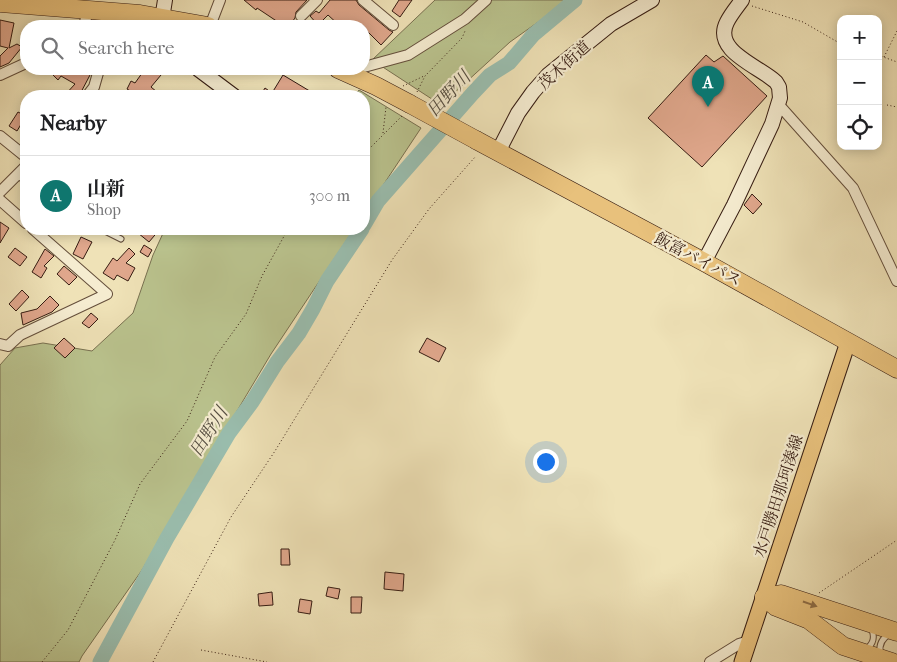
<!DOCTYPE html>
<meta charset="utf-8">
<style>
:root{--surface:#fff;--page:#f6f6f6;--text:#202124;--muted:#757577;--line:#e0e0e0;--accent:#0f766e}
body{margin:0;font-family:"IM FELL French Canon","Noto Serif JP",serif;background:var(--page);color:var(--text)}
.controls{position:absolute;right:15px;top:15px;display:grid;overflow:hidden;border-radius:10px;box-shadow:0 2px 12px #0003}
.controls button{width:45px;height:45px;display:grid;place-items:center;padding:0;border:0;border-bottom:1px solid var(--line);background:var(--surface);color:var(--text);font:25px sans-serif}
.you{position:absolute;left:545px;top:461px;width:18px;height:18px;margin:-12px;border:4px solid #fff;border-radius:50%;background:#1a73e8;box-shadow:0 0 0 8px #1a73e833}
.badge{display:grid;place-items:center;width:32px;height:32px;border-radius:50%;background:var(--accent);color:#fff;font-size:16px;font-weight:700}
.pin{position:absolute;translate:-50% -41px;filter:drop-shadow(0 1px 2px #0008)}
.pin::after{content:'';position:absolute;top:26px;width:18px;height:15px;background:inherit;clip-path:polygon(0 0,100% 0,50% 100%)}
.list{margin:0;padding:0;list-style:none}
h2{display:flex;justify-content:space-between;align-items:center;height:65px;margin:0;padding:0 20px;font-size:21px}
h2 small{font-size:16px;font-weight:400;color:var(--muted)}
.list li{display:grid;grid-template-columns:32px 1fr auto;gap:15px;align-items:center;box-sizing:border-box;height:80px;padding:0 20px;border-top:1px solid var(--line)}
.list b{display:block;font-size:19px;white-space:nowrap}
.list p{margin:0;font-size:16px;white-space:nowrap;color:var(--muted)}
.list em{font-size:16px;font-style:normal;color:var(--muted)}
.icon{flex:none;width:28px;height:28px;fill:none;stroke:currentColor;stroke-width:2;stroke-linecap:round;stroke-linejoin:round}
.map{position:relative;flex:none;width:897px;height:662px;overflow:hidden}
.search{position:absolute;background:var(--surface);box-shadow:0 2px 12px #0003;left:20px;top:20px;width:350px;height:55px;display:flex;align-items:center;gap:12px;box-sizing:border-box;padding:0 18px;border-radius:20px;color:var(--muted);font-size:19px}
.panel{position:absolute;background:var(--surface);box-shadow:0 2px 12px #0003;left:20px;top:90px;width:350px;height:145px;border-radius:20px}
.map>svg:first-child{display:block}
.green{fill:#bac38e;stroke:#787050}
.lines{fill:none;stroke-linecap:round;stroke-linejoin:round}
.river{stroke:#9abeaf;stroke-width:15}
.building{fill:#e0a78c;stroke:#361c12}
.lane-casing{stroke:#644e3b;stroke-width:7}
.street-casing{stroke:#644e3b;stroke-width:12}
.secondary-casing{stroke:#361c12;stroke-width:16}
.primary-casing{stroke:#361c12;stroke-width:17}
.highway-casing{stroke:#361c12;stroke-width:19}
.path{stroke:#361c12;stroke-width:1;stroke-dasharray:1 2.5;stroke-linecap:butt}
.lane{stroke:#f5ecd0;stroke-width:5}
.street{stroke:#f5ecd0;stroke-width:10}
.secondary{stroke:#f5ecd0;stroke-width:14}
.primary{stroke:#e8c17c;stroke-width:15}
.highway{stroke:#e8c17c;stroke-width:18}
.highway-bridge-casing{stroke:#361c12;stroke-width:19;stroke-linecap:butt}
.highway-bridge{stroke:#e8c17c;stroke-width:18}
.oneway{fill:#8f6e47}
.labels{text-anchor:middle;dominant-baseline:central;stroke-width:4.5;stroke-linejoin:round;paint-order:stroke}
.street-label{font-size:16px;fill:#361c12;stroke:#f5ecd0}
.water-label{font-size:18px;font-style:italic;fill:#544d41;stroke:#f5ecd0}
</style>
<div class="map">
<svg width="897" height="662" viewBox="0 0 897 662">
<rect width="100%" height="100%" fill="#efe2b7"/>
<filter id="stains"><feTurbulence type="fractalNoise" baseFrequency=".004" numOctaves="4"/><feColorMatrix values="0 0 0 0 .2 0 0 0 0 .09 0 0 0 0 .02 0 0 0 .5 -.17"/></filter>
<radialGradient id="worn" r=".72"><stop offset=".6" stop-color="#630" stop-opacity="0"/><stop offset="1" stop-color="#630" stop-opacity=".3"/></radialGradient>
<g class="green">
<polygon points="435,0 569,0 510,42 441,105 372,60"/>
<polygon points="359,90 421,128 364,214 364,96 354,96"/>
<polygon points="165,229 354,229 271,354 142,570 82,656 79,662 0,662 0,365 15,348 43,343 92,351 133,313 153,255"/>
</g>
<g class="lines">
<g class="river">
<polyline points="364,225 378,201 473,93 490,75 509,63 533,35 575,0"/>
<polyline points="100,662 167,538 229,433 252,402 277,362 299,333 313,309 327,281 362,229"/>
</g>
</g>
<g class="building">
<polygon points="244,0 307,0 296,12 295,18 289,26 284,26 257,8 256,10"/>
<polygon points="330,0 356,0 359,5 389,30 393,32 381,45 364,28 364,26 340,26 328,15 318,25 310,16 316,11 319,13"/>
<polygon points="399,0 412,0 400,17 392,11"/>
<polygon points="0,20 14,23 9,48 17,44 22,47 9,63 0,67 0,56 8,48 0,46"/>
<polygon points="706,55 714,62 723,56 767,96 702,167 648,118"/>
<polygon points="47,69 87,69 90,75 79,96 64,96 75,84 61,76 58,80"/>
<polygon points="145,69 166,69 151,87 157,92 154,96 139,96 127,89 131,81 135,83"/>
<polygon points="283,75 318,96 260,96 265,88 272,93"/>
<polygon points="18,112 26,116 17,131 9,126"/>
<polygon points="752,194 762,204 753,214 744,205"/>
<polygon points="0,222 9,228 0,243"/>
<polygon points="142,229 160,229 149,242 138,233"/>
<polygon points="81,237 92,242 83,259 73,254"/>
<polygon points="144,245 152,250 148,257 140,252"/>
<polygon points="15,248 27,257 20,266 8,257"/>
<polygon points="129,248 135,254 126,263 135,268 128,281 117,275 114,280 103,273 113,258 117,261"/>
<polygon points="45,249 54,256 44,266 47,268 41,278 32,272"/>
<polygon points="64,266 77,277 69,285 57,274"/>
<polygon points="22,290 29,297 16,311 9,304"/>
<polygon points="50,296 59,305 52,312 23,325 21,313 37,309"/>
<polygon points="91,313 98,319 89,328 82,323"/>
<polygon points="64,338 75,348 65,358 54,348"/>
<polygon points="427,338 446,348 439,362 419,352"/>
<polygon points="281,549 289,549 290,565 281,565"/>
<polygon points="385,572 404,574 403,591 384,589"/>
<polygon points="328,587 340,589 338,599 326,596"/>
<polygon points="272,592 273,605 259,606 258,594"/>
<polygon points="351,597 362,597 361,613 351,613"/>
<polygon points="300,599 312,601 310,614 298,612"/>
</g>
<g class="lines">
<g class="lane-casing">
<g id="lane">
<polyline points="17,175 26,182"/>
<polyline points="101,229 121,239"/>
<path d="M866,649C874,644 875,636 871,628"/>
<path d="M880,653C879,645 882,638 890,634"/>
</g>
</g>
<g class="street-casing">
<g id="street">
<polyline points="363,0 393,25"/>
<polyline points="301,16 317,0"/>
<polyline points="84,26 88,10"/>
<polyline points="210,26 220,0"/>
<polyline points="364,67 408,55 465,19 486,0"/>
<polyline points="0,75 26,63"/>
<polyline points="87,96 94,87 98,73 94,69"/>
<polyline points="779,105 853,188 897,281"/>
<polyline points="0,136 26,157"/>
<polyline points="0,192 26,166"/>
<polyline points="0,200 26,223"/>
<polyline points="0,344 8,346 20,335 107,294 33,229"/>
<polyline points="710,662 739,644 749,641"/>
</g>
</g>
<g class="secondary-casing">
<g id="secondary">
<polyline points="162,26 162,19 165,0"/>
<polyline points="198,69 234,96"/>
<polyline points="498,152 518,113 533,92 548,75 611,24 652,0"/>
<path d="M704,262L734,205L772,124L780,98L779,87L776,82C759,66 712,51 727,22C731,14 737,7 742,0"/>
</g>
</g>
<g class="primary-casing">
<polyline id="primary" points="742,662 848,342"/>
</g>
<g class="highway-casing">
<g id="highway">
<polyline points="0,3 140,14 208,26"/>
<polyline points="338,69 376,86 410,104"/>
<polyline points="476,140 704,262 897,369"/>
<polyline points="764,597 776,607 809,620 843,646 892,662"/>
<polyline points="764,597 781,594 897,632"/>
</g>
</g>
<g class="path">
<polyline points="752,6 803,22 841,44"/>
<polyline points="878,55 897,62"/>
<polyline points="884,57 897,31"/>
<polyline points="403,86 424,76"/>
<polyline points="417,92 425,76 462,38 465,31"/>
<polyline points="887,105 897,107"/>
<polyline points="383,133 386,107"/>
<polyline points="364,154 402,116"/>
<polyline points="819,593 897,540"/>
<polyline points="201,650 267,662"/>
<polyline points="42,662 68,630 115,540 140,484 187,421 215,357 246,314 262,276 288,229"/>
<polyline points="153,662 231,517 275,451 392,260 429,209 476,156"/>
</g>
<use href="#lane" class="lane"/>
<use href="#street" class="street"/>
<use href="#secondary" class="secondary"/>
<use href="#primary" class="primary"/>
<use href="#highway" class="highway"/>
<g class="highway-bridge-casing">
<polyline id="highway-bridge" points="410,104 476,140"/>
</g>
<use href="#highway-bridge" class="highway-bridge"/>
</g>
<defs><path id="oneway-solid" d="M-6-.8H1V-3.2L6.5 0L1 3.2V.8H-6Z" transform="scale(1.25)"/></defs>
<use class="oneway" href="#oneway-solid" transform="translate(810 604) rotate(19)"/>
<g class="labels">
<g class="street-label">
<text transform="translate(564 65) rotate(-42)">茂木街道</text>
<text transform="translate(698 259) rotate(28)">飯富バイパス</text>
<text transform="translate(778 496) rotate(-72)">水戸勝田那珂湊線</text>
</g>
<g class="water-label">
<text transform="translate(449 94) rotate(-47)">田野川</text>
<text transform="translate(209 432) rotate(-58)">田野川</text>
</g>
</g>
<rect width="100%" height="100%" filter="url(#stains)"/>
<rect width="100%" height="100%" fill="url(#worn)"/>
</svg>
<div class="controls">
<button>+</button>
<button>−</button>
<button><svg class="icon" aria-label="locate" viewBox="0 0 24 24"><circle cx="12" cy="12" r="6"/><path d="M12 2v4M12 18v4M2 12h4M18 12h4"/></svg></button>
</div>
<div class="you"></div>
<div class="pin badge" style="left:708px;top:107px">A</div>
<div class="search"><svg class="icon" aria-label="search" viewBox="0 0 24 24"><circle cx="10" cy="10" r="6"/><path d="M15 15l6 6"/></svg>Search here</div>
<section class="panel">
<h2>Nearby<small></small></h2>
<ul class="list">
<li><span class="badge">A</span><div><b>山新</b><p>Shop</p></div><em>300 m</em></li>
</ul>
</section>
</div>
